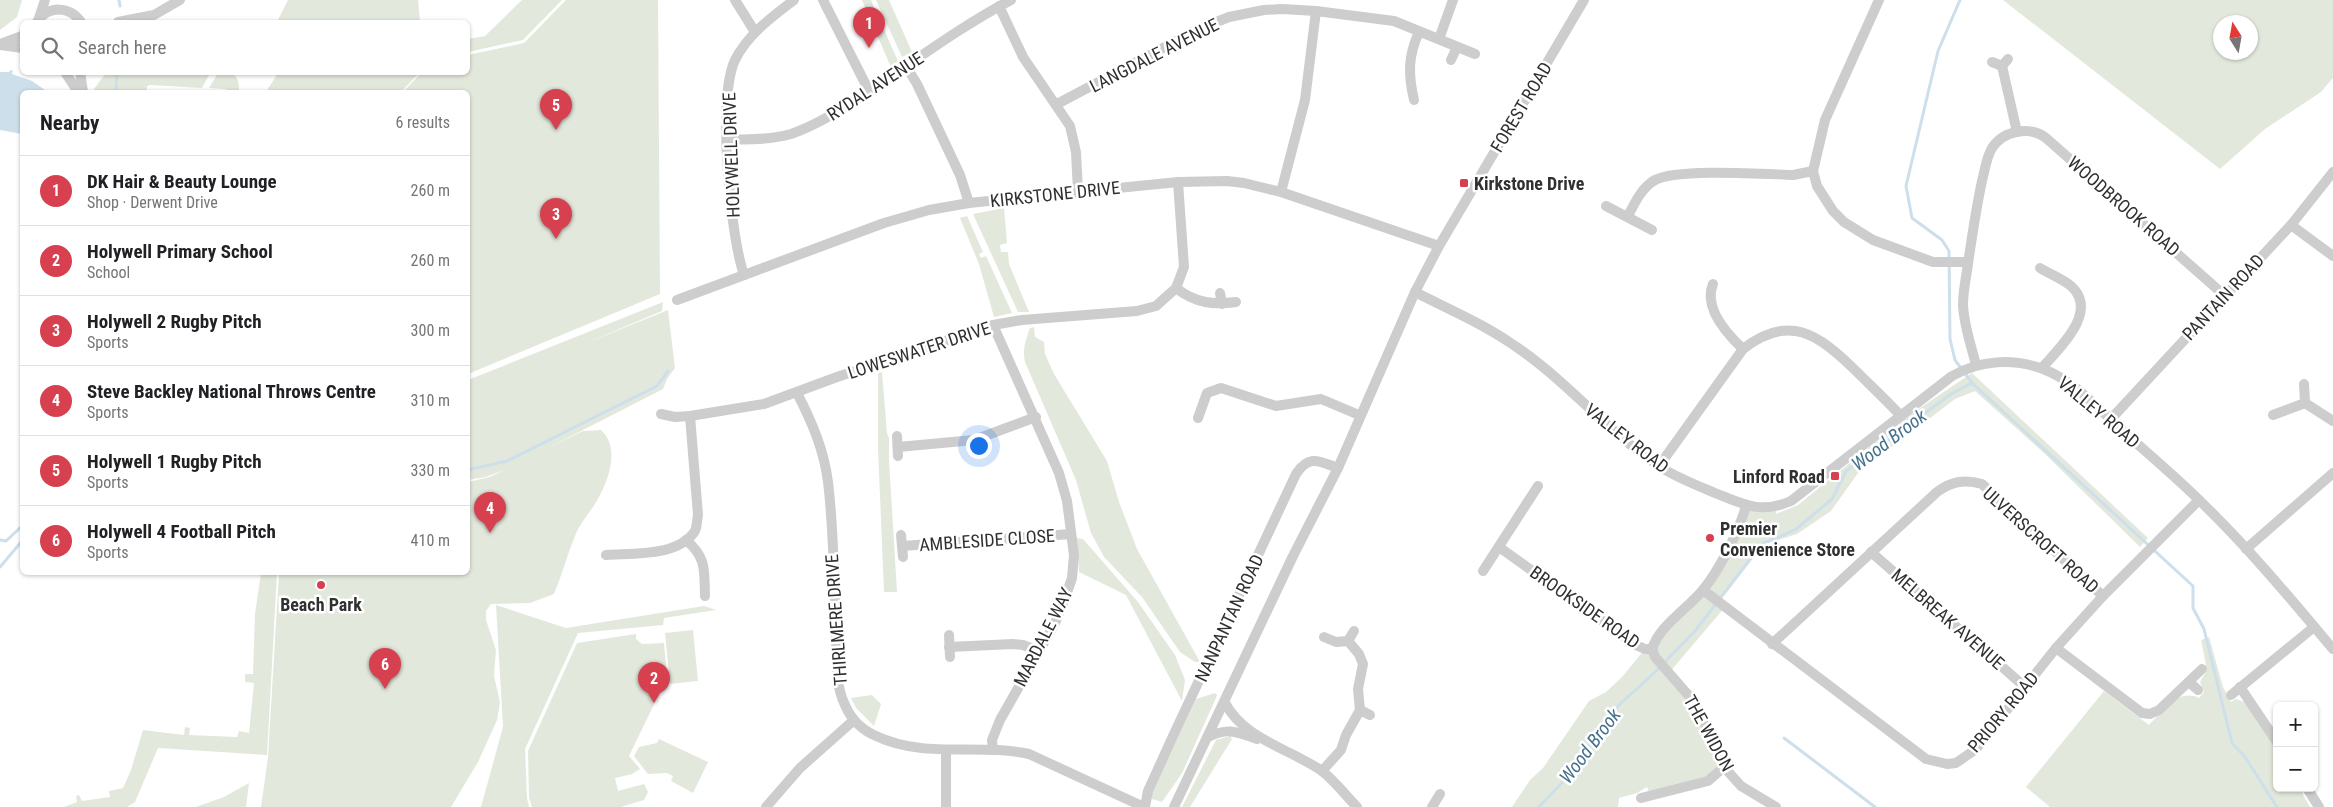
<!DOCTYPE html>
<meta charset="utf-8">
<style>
:root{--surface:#fff;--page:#f2f2f2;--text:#202124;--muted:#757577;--line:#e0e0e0;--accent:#d7414f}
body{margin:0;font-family:"Roboto Condensed",sans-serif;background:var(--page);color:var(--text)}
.controls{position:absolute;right:15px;bottom:15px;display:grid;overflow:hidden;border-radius:8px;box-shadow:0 1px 4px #0004}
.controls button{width:45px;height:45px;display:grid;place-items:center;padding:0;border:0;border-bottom:1px solid var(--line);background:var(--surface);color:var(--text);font:25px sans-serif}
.compass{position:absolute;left:2213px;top:15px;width:45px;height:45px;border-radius:50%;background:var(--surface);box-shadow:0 1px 4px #0004;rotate:349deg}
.you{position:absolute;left:978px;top:445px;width:18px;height:18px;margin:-12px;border:4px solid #fff;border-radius:50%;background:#1a73e8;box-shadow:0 0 0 8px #1a73e833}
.badge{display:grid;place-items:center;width:32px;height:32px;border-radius:50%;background:var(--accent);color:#fff;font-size:16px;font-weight:700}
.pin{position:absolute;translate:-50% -41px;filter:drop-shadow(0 1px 2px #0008)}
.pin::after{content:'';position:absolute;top:26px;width:18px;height:15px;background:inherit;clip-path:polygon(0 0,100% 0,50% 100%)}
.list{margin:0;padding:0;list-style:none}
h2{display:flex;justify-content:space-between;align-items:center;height:65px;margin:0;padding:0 20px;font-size:21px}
h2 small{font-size:16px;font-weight:400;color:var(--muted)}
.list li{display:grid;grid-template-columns:32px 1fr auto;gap:15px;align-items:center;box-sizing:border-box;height:70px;padding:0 20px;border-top:1px solid var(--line)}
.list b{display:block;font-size:19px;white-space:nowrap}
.list p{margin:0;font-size:16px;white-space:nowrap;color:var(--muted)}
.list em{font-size:16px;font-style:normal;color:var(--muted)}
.icon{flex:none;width:28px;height:28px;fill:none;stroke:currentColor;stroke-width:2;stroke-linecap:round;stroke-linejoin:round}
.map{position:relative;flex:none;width:2333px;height:807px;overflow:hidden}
.search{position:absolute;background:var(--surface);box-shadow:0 1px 4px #0004;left:20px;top:20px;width:450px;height:55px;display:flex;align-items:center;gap:12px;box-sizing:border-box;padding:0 18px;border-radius:8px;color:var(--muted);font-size:19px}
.panel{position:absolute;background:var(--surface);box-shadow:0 1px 4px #0004;left:20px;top:90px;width:450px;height:485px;border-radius:8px}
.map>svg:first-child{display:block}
.green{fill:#e3e8dc;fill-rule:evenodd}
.water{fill:#cddfea}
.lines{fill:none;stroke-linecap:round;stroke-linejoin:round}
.stream{stroke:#cddfea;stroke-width:3}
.minor{stroke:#cdcdcd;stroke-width:10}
.poi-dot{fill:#d7414f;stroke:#fff;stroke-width:2}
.labels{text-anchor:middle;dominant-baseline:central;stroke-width:5;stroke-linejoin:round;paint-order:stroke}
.street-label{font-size:18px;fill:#303030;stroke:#fff}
.poi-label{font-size:18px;font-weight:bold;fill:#303030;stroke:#fff;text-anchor:start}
.water-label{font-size:19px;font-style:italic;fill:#44718c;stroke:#fff}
</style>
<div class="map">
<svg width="2333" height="807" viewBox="0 0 2333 807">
<rect width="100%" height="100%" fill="#fff"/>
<g class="green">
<polygon points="0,0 22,0 17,17 0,30"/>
<polygon points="288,0 418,0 420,22 282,22 278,20"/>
<polygon points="522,0 562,0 523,40 468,52 468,39 485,36"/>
<polygon points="566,0 658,0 660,294 468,374 468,92 403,92 421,73 468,72 468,55 524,43"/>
<polygon points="862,0 871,0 897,59 897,62 892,65 890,65"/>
<polygon points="876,0 889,0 912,52 902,57"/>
<path d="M2003,0H2333V78L2321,92L2265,129L2220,169ZM2250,22V52H2220V22Z"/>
<polygon points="106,73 106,72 210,73 202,88 150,85 147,86 147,92 94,92 94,89"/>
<path d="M218,73C234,72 240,76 239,92H226V89L209,88Z"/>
<polygon points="278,73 278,72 419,73 401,92 266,92"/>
<polygon points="1004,208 1007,243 1000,245 1001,252 1008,252 1009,264 1029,312 1018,312 973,214"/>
<polygon points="967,216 983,252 979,254 981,258 986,256 1012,313 994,317 979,264 960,218"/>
<path d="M663,302L662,311L584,344L668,310L675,368L667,379L663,389L548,448L583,431L601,430C622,449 607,486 593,507C587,516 579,525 575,536C567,555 562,575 554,594L530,603L491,604L486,611V620L496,650L494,676L500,702L497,720L478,762L451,807H261L268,757L279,573L468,572V482L490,477L504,470L486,477L468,480V380Z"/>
<path d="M1034,327L1035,337L1044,342L1045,354L1054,374L1107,461L1119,502L1137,549L1200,662H1195L1180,652L1142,597L1104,557L1091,533L1076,480L1025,362C1022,350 1026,339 1030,328Z"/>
<polygon points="882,372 887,433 889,438 889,460 897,592 884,592 878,448 878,373"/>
<polygon points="1972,373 2148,538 2140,547 2045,454 1975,391 1955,399 1858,473 1831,511 1797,534 1775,541 1771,539 1762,544 1718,601 1725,607 1669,673 1685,691 1724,767 1708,781 1650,795 1647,787 1637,793 1619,798 1618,807 1512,807 1530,780 1543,768 1589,701 1606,692 1622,677 1645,649 1703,590 1746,506 1777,507 1776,514 1798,505 1905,418"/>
<polygon points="1077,538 1083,539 1138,602 1175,655 1185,680 1182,701 1126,595 1079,572"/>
<polygon points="261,573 277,573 267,755 158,748 135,802 127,807 64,807 77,802 76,796 79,795 82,801 110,797 109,791 123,788 131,770 143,730 184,735 185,727 190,728 189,735 237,737 239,731 249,733 254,683 245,682 245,674 253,674 255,614"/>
<polygon points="496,605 566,628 704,606 716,610 664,618 663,625 578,633 525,749 527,798 529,807 481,807 503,727"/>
<polygon points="693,630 698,681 670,684 665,633"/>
<polygon points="636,634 636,639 642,644 664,643 668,687 659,694 629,756 640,769 632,774 615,778 618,791 644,784 648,792 644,800 621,807 532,807 529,797 528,751 577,643"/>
<path d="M2209,637L2223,687L2231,702L2236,699L2245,702L2277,749V788H2302L2303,795L2310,807H2050L2026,787L2104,691L2149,725C2163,711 2178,688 2199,698L2204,692L2200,682L2207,670L2201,640Z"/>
<polygon points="1215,693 1217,695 1216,698 1182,773 1162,802 1152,799 1151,794 1196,699"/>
<polygon points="872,695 881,704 874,726 856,708 851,698"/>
<polygon points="1230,736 1232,739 1190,807 1182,807 1216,740"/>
<polygon points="659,739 708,762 693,793 671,781 673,776 667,773 648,774 634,756 639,747 657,743"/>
<polygon points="249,783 246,807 196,807 224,797"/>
</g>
<polygon class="water" points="11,70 13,71 12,74 32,81 48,92 22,92 22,134 0,130 0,72 9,72"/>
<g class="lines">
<g class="stream">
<polyline points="119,0 120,6"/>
<polyline points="116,92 117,72"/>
<polyline points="1972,383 2193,586 2193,608 2204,629 2232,743 2245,757 2277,807"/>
<polyline points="468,470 507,461 657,386 668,371"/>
<polyline points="0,540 6,541 22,526"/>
<polyline points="0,567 22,541"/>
<polyline points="1784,738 1875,807"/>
<polyline points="1539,807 1572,772 1574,762 1582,757 1604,722 1621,703 1651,676 1695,631 1762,544 1795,530 1832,499 1846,471 1951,394 1972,383 1955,360 1950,339 1949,251 1942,240 1912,218 1906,186 1938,51 1960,0"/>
</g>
<g class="minor">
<polyline points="735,0 755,32"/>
<polyline points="823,0 869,91"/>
<polyline points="1879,0 1825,120 1813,171 1817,186 1833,211 1844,222 1873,240 1933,262 1968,262"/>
<polyline points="999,6 1023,57 1070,126 1076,152 1078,192"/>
<polyline points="39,18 45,0"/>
<path d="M37,22C48,5 70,6 81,22"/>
<polyline points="118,22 154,15 180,0"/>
<polyline points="1439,39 1453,0"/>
<polyline points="0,44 22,36"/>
<polyline points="1,45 22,48"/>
<polyline points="1451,60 1457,47"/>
<polyline points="1992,62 2002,66 2008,59"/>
<polyline points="906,66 917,84 960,175 969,203"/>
<polyline points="2002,66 2017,132"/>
<polyline points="65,72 78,92"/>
<polyline points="80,72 83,92"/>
<path d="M1414,100C1408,74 1408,56 1419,32"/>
<polyline points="1057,104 1199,29 1229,17 1264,10 1282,9 1316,11 1394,21 1475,54"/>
<path d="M727,139C748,140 770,140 791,134C823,123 852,102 880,84C923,55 965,24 1011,0"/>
<polyline points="1281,192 1305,100 1316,11"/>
<polyline points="1606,206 1652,230"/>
<path d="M1628,216C1634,204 1642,187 1655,180C1677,168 1764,174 1793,175L1813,171"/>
<polyline points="2291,225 2333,256"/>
<path d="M2040,268C2050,274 2063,279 2071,286C2100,312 2058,349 2042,368"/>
<path d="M744,275C730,234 717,98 735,60C748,34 772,17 794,0"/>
<path d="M1713,284C1703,308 1727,334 1743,349"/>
<path d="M1176,288C1195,303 1213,305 1236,302"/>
<path d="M1415,292C1448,309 1484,324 1515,346C1566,380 1606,430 1657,465C1675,477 1696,485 1715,493C1745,505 1760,514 1791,501L1952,376C1980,360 2013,358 2043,369C2075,381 2098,409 2123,431C2148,454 2175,476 2199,500C2247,546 2290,598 2333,649"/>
<polyline points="1220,293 1222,304"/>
<polyline points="677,300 884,223 929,210 969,203 1178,182 1227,181 1244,183 1281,192 1439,246"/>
<path d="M1976,365C1971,345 1964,326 1963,305C1963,291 1966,278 1968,264C1972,236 1976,209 1982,181C1985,170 1986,158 1992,148C2004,130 2030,126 2046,138L2224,295"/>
<path d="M797,393C812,422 824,450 828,482C834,531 834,581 836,630C837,654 834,683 845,705C851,719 862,730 876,736C925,759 978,743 1029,754L1144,807"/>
<polyline points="2305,403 2333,421"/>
<polyline points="661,414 675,417 690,416 764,404 837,377 993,325 1022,320 1137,311 1156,306 1176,288 1184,267 1178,182"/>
<polyline points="2273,415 2305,403 2304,384"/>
<polyline points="1198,418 1207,393 1221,388 1276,406 1321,399 1359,415"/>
<polyline points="2110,420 2291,225 2333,172"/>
<polyline points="897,436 898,456"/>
<polyline points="898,447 974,440 1036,417"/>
<path d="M1659,466L1743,349C1789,313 1818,334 1855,370C1870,385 1886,400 1901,416"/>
<polyline points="901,535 903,557"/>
<path d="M686,540C707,558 704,570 705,596"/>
<polyline points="902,546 1071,534"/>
<polyline points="1499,547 1636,645 1645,649 1652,649"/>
<polyline points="2246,549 2333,473"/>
<polyline points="1871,552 2025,687"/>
<path d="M606,555C632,553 678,557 695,531C697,527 697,520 698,515L690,416"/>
<polyline points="1483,571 1538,486"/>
<polyline points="1703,590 1926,759 1947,764 1956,763 1976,749 2056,648 2103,596 2199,500"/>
<polyline points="949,635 950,657"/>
<polyline points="1348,641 1354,631"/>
<path d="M1772,644L1937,492C1952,481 1965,479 1982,484L2103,596"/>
<polyline points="949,647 1013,644 1023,645 1039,651"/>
<polyline points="2056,648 2142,713 2150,714 2159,710 2202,669"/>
<polyline points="1652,649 1655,657 1696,704 1724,767 1741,786 1776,807"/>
<path d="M1652,649C1659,626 1687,609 1702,591C1719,571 1739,531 1746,506"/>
<polyline points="2189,682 2198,690"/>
<polyline points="2240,687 2277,742"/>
<polyline points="2231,695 2314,627"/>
<path d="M1225,703C1245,740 1289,748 1322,771C1335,781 1346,796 1357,807"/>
<polyline points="1360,710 1370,715"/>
<path d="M1208,737C1229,727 1237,732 1257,739"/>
<polyline points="993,750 992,740 1000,720 1055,623 1064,601 1072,578 1074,555 1067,501 1059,473 993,325"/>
<polyline points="946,751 946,807"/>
<polyline points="1322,771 1341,750 1346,735 1360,710 1358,689 1363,664 1359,654 1348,641 1336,642 1324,637"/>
<polyline points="2307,788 2319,807"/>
<polyline points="1641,798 1708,781 1724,767"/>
<polyline points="766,807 800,768 854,720"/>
<path d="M1145,807L1148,791L1173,736L1296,474C1309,454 1319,461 1338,468"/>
<polyline points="1174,807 1293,556 1338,468 1415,292 1439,246 1584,0"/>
<polyline points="1432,807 1440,794"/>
</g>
</g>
<g class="poi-dot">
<rect x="1459" y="178" width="10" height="10" rx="2.5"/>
<rect x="1830" y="471" width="10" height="10" rx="2.5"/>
<circle cx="1710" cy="538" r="5"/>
<circle cx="321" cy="585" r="5"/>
</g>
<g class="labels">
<g class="street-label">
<text transform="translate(1154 55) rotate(-27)">LANGDALE AVENUE</text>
<text transform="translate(875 86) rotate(-33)">RYDAL AVENUE</text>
<text transform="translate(1521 107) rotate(-59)">FOREST ROAD</text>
<text transform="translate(731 155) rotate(-92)">HOLYWELL DRIVE</text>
<text transform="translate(1055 194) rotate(-6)">KIRKSTONE DRIVE</text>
<text transform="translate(2124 206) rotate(41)">WOODBROOK ROAD</text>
<text transform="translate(2223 297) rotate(-47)">PANTAIN ROAD</text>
<text transform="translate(919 350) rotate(-18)">LOWESWATER DRIVE</text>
<text transform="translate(2099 412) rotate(40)">VALLEY ROAD</text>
<text transform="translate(1627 438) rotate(38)">VALLEY ROAD</text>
<text transform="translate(987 540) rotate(-4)">AMBLESIDE CLOSE</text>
<text transform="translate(2041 540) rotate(42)">ULVERSCROFT ROAD</text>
<text transform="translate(1585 607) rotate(35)">BROOKSIDE ROAD</text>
<text transform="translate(1229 618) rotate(-65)">NANPANTAN ROAD</text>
<text transform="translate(1948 619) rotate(41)">MELBREAK AVENUE</text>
<text transform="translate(836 620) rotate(-94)">THIRLMERE DRIVE</text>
<text transform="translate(1043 637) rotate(-63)">MARDALE WAY</text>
<text transform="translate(2003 712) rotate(-50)">PRIORY ROAD</text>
<text transform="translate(1709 733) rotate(61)">THE WIDON</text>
</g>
<g class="poi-label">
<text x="1474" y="183">Kirkstone Drive</text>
<text x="1825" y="476" text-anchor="end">Linford Road</text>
<text x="1720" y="528">Premier<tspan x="1720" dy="21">Convenience Store</tspan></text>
<text x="321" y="604" text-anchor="middle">Beach Park</text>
</g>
<g class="water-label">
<text transform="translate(1889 440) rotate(-37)">Wood Brook</text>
<text transform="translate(1590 746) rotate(-53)">Wood Brook</text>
</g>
</g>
</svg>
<div class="controls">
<button>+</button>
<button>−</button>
</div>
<svg class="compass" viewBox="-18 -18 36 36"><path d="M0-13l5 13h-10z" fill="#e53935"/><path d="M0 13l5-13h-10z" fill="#757577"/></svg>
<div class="you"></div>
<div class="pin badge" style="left:869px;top:48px">1</div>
<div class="pin badge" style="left:654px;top:703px">2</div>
<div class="pin badge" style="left:556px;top:239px">3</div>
<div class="pin badge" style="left:490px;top:533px">4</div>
<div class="pin badge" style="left:556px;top:130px">5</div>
<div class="pin badge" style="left:385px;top:689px">6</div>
<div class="search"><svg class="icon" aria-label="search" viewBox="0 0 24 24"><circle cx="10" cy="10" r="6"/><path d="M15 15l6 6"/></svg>Search here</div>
<section class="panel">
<h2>Nearby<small>6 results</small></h2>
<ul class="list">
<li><span class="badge">1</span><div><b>DK Hair &amp; Beauty Lounge</b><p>Shop · Derwent Drive</p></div><em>260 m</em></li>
<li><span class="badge">2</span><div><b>Holywell Primary School</b><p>School</p></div><em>260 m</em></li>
<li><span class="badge">3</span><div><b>Holywell 2 Rugby Pitch</b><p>Sports</p></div><em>300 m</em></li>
<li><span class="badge">4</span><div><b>Steve Backley National Throws Centre</b><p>Sports</p></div><em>310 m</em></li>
<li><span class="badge">5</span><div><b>Holywell 1 Rugby Pitch</b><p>Sports</p></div><em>330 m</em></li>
<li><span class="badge">6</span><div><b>Holywell 4 Football Pitch</b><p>Sports</p></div><em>410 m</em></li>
</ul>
</section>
</div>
